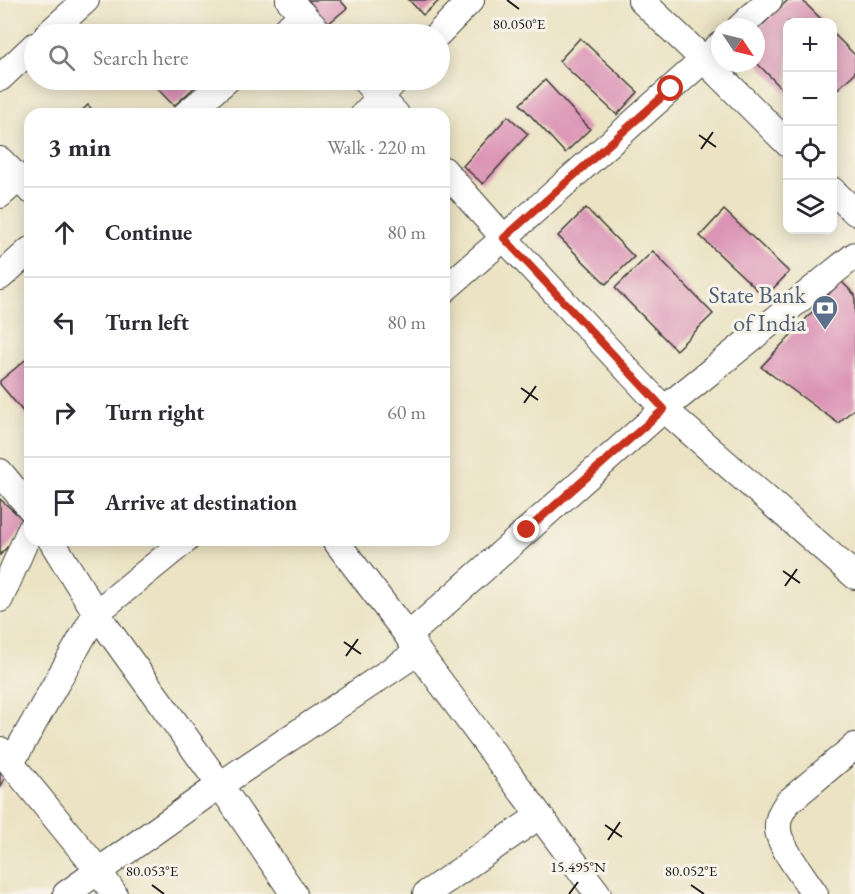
<!DOCTYPE html>
<meta charset="utf-8">
<style>
:root{--surface:#fff;--page:#f2f2f3;--text:#2b2b33;--muted:#7c7c81;--line:#e1e1e2}
body{margin:0;font-family:"EB Garamond",serif;background:var(--page);color:var(--text)}
.controls{position:absolute;right:18px;top:18px;display:grid;overflow:hidden;border-radius:12px;box-shadow:0 3px 15px #0003}
.controls button{width:54px;height:54px;display:grid;place-items:center;padding:0;border:0;border-bottom:2px solid var(--line);background:var(--surface);color:var(--text);font:30px sans-serif}
.compass{position:absolute;left:711px;top:18px;width:54px;height:54px;border-radius:50%;background:var(--surface);box-shadow:0 3px 15px #0003;rotate:125deg}
.stop{position:absolute;width:18px;height:18px;margin:-14px;border:4px solid #c8321e;border-radius:50%;background:#fff}
.stop.end{background:#c8321e;border-color:#fff;box-shadow:0 2px 6px #0008}
.list{margin:0;padding:0;list-style:none}
h2{display:flex;justify-content:space-between;align-items:center;height:78px;margin:0;padding:0 24px;font-size:26px}
h2 small{font-size:20px;font-weight:400;color:var(--muted)}
.list li{display:grid;grid-template-columns:39px 1fr auto;gap:18px;align-items:center;box-sizing:border-box;height:90px;padding:0 24px;border-top:2px solid var(--line)}
.list b{display:block;font-size:22px;white-space:nowrap}
.list em{font-size:20px;font-style:normal;color:var(--muted)}
.icon{flex:none;width:33px;height:33px;fill:none;stroke:currentColor;stroke-width:2;stroke-linecap:round;stroke-linejoin:round}
.map{position:relative;flex:none;width:855px;height:894px;overflow:hidden}
.search{position:absolute;background:var(--surface);box-shadow:0 3px 15px #0003;left:24px;top:24px;width:426px;height:66px;display:flex;align-items:center;gap:15px;box-sizing:border-box;padding:0 21px;border-radius:33px;color:var(--muted);font-size:22px}
.panel{position:absolute;background:var(--surface);box-shadow:0 3px 15px #0003;left:24px;top:108px;width:426px;height:438px;border-radius:18px}
.map>svg:first-child{display:block}
.building{fill:#db94b5}
.lines{fill:none;stroke-linecap:round;stroke-linejoin:round}
.minor-casing{stroke:#3b3a35;stroke-width:28}
.minor{stroke:#fff;stroke-width:26}
.route{stroke:#c8321e;stroke-width:8}
.ticks{fill:none;stroke:#1c1c1c;stroke-width:2}
.labels{text-anchor:middle;dominant-baseline:central;stroke-width:6;stroke-linejoin:round;paint-order:stroke}
.service-label{font-size:24px;fill:#4e5e75;stroke:#f7f3e8;text-anchor:end}
.ticks-label{font-size:15px;text-anchor:middle;fill:#1c1c1c;stroke:#f7f3e8;stroke-width:6;stroke-linejoin:round;paint-order:stroke}
</style>
<div class="map">
<svg width="855" height="894" viewBox="0 0 855 894">
<rect width="100%" height="100%" fill="#f7f3e8"/>
<filter id="ink" filterUnits="userSpaceOnUse"><feTurbulence type="fractalNoise" baseFrequency=".0167" numOctaves="2"/><feDisplacementMap in="SourceGraphic" scale="12" xChannelSelector="R" yChannelSelector="G"/><feConvolveMatrix kernelMatrix="1 2 1 2 8 2 1 2 1" color-interpolation-filters="sRGB"/></filter>
<filter id="wash" filterUnits="userSpaceOnUse"><feTurbulence type="fractalNoise" baseFrequency=".008" numOctaves="4" result="noise"/><feDisplacementMap in="SourceGraphic" scale="24" xChannelSelector="R" yChannelSelector="G"/><feGaussianBlur stdDeviation="1.35" result="paint"/><feColorMatrix in="noise" values="0 0 0 0 0 0 0 0 0 0 0 0 0 0 0 0 0 1.4 0 .05"/><feComposite in="paint" operator="in"/></filter>
<g filter="url(#wash)">
<rect width="100%" height="100%" fill="#ece3c4"/>
<g id="blocks">
<g class="building">
<polygon points="308,0 340,0 347,8 328,24"/>
<polygon points="409,0 440,0 423,15"/>
<polygon points="788,0 802,0 824,22 788,22 788,95 756,62 756,31"/>
<polygon points="832,32 855,55 855,73 832,94"/>
<polygon points="580,38 638,92 617,115 559,61"/>
<polygon points="149,80 196,80 199,83 174,106"/>
<polygon points="545,80 590,129 565,153 520,104"/>
<polygon points="88,105 96,114 78,114"/>
<polygon points="508,116 528,134 483,184 463,166"/>
<polygon points="586,208 634,257 606,284 558,236"/>
<polygon points="724,210 789,272 765,297 700,236"/>
<polygon points="653,251 713,314 676,350 615,288"/>
<polygon points="841,281 855,295 855,408 838,423 761,367"/>
<polygon points="30,356 30,420 0,384 0,381"/>
<polygon points="0,499 28,524 0,555"/>
<polygon points="0,772 6,775 0,789"/>
</g>
</g>
</g>
<g filter="url(#ink)">
<use href="#blocks" fill-opacity="0" stroke="#3b3a35" stroke-width="1.5"/>
<g class="lines">
<g class="minor-casing">
<g id="minor">
<polyline points="289,0 321,34"/>
<polyline points="641,0 704,60 788,144"/>
<polyline points="740,27 769,0"/>
<polyline points="48,34 86,0"/>
<polyline points="280,34 303,15"/>
<polyline points="438,34 471,0"/>
<polyline points="0,78 34,46"/>
<polyline points="364,80 396,114"/>
<polyline points="186,114 227,80"/>
<polyline points="364,114 396,80"/>
<polyline points="0,160 30,190"/>
<polyline points="444,170 504,238 664,409 855,576"/>
<polyline points="832,190 855,212"/>
<polyline points="0,195 18,179"/>
<polyline points="0,277 30,250"/>
<polyline points="444,290 504,238 720,45"/>
<polyline points="0,472 30,508"/>
<polyline points="51,540 96,613 220,785 294,894"/>
<polyline points="335,540 408,636 418,652 598,894"/>
<polyline points="0,599 30,530"/>
<polyline points="408,636 664,409 855,255"/>
<polyline points="0,750 98,870 114,894"/>
<polyline points="11,763 96,613 186,540"/>
<polyline points="66,894 220,785 418,652"/>
<polyline points="426,894 539,816"/>
<path d="M815,894C805,879 778,844 778,829C777,818 782,811 787,803L855,746"/>
</g>
</g>
<use href="#minor" class="minor"/>
</g>
</g>
<g class="lines" filter="url(#ink)">
<polyline class="route" points="527,530 664,409 504,238 671,89"/>
</g>
<path class="ticks" d="M507,0L519,9M699,135L716,147M701,149L713,132M521,388L538,400M524,403L536,386M783,571L800,583M785,586L797,569M344,642L361,654M346,656L358,639M605,825L622,837M608,840L620,822M152,885L164,894M691,885L704,894M569,894L578,882"/>
<defs>
<g id="bank-pin" transform="scale(1.35)"><path d="M0 17L-7.5 6A9.5 9.5 0 1 1 7.5 6Z" fill="#5c6f8a" stroke="#f7f3e8"/><path d="M-6-4H6V4H-6ZM0-2.3a2.3 2.3 0 1 0 0 4.6a2.3 2.3 0 1 0 0-4.6Z" fill="#fff"/></g>
</defs>
<g fill-rule="evenodd">
<use href="#bank-pin" x="825" y="308"/>
</g>
<g class="labels">
<g class="service-label">
<text x="806" y="294">State Bank<tspan x="806" dy="28">of India</tspan></text>
</g>
</g>
<g class="ticks-label">
<text x="519" y="29">80.050°E</text>
<text x="578" y="872">15.495°N</text>
<text x="152" y="876">80.053°E</text>
<text x="691" y="876">80.052°E</text>
</g>
</svg>
<div class="controls">
<button>+</button>
<button>−</button>
<button><svg class="icon" aria-label="locate" viewBox="0 0 24 24"><circle cx="12" cy="12" r="6"/><path d="M12 2v4M12 18v4M2 12h4M18 12h4"/></svg></button>
<button><svg class="icon" aria-label="layers" viewBox="0 0 24 24"><path d="M12 4l9 5-9 5-9-5zM3 14l9 5 9-5"/></svg></button>
</div>
<svg class="compass" viewBox="-18 -18 36 36"><path d="M0-13l5 13h-10z" fill="#e53935"/><path d="M0 13l5-13h-10z" fill="#7c7c81"/></svg>
<div class="stop" style="left:671px;top:89px"></div>
<div class="stop end" style="left:527px;top:530px"></div>
<div class="search"><svg class="icon" aria-label="search" viewBox="0 0 24 24"><circle cx="10" cy="10" r="6"/><path d="M15 15l6 6"/></svg>Search here</div>
<section class="panel">
<h2>3 min<small>Walk · 220 m</small></h2>
<ul class="list">
<li><svg class="icon" aria-label="ahead" viewBox="0 0 24 24"><path d="M12 20V5M6 11l6-6 6 6"/></svg><div><b>Continue</b></div><em>80 m</em></li>
<li><svg class="icon" aria-label="left" viewBox="0 0 24 24"><path d="M17 20v-9H6M10 6l-5 5 5 5"/></svg><div><b>Turn left</b></div><em>80 m</em></li>
<li><svg class="icon" aria-label="right" viewBox="0 0 24 24"><path d="M7 20v-9h11M14 6l5 5-5 5"/></svg><div><b>Turn right</b></div><em>60 m</em></li>
<li><svg class="icon" aria-label="arrive" viewBox="0 0 24 24"><path d="M6 21V4h12l-3 4 3 4H6"/></svg><div><b>Arrive at destination</b></div></li>
</ul>
</section>
</div>
